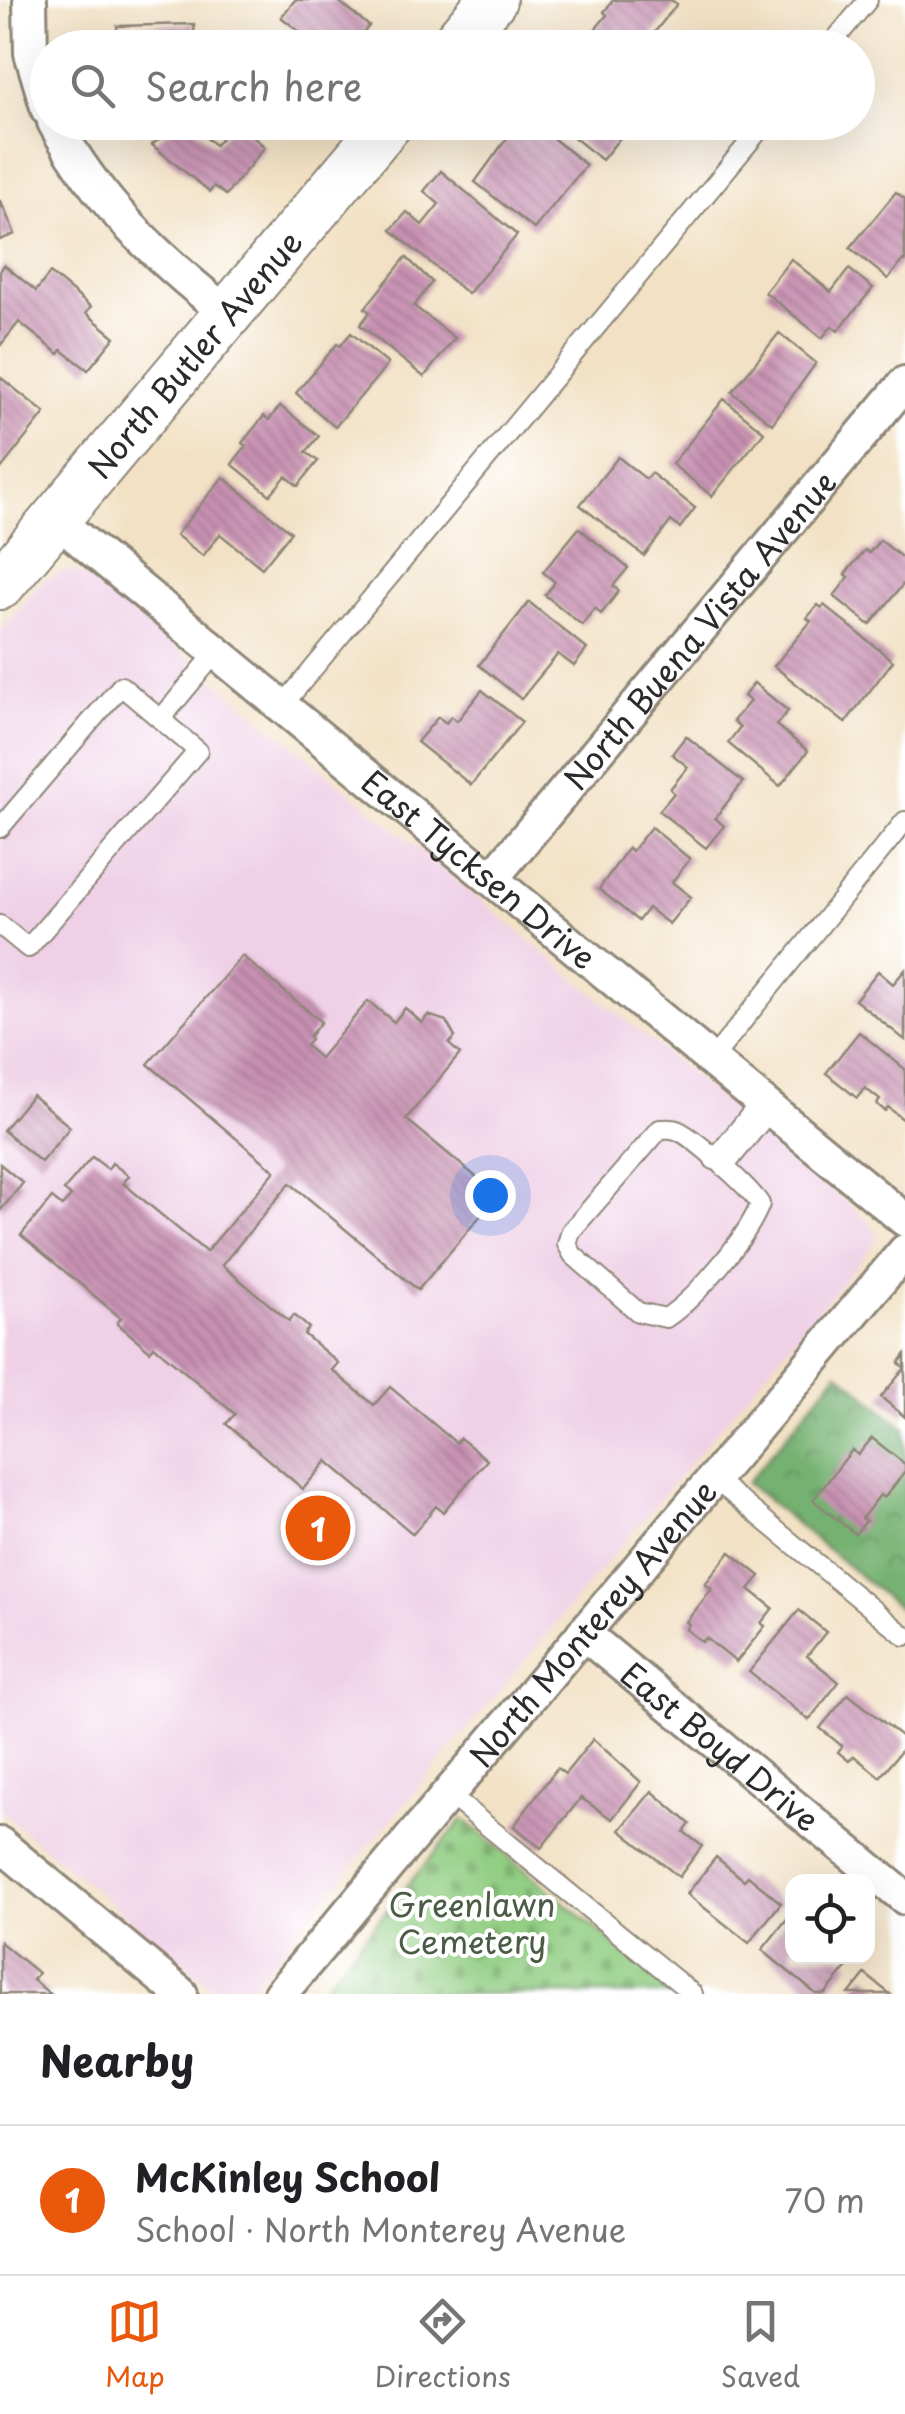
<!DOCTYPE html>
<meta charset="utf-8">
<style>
:root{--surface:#fff;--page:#f6f6f6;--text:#202124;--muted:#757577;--line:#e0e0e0;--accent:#ea580c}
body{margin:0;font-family:"Playpen Sans",sans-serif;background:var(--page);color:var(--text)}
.controls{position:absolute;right:30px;bottom:30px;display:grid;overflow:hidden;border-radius:20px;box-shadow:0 10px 40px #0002}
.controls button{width:90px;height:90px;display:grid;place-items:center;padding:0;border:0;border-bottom:2px solid var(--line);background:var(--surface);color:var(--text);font:50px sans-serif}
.you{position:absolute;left:490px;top:1195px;width:35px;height:35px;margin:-25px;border:8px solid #fff;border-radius:50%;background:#1a73e8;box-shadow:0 0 0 15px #1a73e833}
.badge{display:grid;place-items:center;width:65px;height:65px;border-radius:50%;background:var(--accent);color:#fff;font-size:32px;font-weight:700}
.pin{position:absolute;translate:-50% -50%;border:5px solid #fff;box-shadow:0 2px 10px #0006}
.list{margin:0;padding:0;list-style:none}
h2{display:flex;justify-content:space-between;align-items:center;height:130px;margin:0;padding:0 40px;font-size:42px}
h2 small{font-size:32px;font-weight:400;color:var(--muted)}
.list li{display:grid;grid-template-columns:65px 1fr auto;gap:30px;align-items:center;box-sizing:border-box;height:150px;padding:0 40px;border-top:2px solid var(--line)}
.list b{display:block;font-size:38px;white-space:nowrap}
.list p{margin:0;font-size:32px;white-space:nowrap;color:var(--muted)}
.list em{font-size:32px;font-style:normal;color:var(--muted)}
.icon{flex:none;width:55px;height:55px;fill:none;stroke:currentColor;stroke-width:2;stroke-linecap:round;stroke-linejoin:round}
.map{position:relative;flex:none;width:905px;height:1994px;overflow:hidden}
.search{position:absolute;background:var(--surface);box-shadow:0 10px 40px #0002;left:30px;right:30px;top:30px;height:110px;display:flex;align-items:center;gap:25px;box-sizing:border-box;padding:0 35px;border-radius:55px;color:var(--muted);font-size:38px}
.sheet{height:280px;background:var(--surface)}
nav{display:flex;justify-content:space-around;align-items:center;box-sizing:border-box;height:140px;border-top:2px solid var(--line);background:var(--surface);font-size:28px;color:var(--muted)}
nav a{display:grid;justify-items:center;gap:5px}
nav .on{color:var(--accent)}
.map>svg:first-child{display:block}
.built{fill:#efd0e6}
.forest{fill:url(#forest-crowns);stroke:#506e4e;stroke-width:2.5}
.cemetery{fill:url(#cemetery-stones);stroke:#5e7c57;stroke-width:2.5}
.building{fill:url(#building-back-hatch)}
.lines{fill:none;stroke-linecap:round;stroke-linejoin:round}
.lane-casing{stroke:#8e8678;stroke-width:22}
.street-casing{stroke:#8e8678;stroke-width:38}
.secondary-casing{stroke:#8e8678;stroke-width:52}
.lane{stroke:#fff;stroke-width:18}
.street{stroke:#fff;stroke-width:32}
.secondary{stroke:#fff;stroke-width:48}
.labels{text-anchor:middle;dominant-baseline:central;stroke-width:8;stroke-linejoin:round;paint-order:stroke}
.street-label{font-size:32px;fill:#2b2b2b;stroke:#fff}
.park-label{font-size:32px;fill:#4a5c45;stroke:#fff}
</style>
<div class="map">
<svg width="905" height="1994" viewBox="0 0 905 1994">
<defs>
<pattern id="forest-crowns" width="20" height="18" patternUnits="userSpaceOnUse" patternTransform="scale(2.5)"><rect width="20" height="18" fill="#75b171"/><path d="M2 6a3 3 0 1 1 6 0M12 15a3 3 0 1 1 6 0" fill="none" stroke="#60905d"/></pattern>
<pattern id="cemetery-stones" width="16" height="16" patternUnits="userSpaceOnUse" patternTransform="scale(2.5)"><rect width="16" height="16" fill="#92ce83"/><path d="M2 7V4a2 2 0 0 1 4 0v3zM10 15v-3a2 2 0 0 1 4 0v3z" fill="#7eb171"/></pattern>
<pattern id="building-back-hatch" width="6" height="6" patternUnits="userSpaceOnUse" patternTransform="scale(2.5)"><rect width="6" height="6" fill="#c891b2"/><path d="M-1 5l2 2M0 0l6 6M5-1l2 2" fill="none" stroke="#a37791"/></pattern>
</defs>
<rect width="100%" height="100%" fill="#fff"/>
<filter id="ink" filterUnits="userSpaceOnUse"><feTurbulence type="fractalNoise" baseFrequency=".01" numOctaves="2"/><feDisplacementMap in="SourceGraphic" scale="20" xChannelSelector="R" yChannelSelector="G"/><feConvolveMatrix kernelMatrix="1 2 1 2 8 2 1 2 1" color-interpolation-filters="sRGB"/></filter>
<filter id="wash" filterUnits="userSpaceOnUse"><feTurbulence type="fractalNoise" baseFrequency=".0048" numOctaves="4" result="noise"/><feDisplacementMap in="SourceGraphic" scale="40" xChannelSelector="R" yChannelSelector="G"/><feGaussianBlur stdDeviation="2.25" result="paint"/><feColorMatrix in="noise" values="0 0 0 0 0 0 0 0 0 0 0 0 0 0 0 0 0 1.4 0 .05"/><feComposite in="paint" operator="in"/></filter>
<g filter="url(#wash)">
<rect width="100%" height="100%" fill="#f2e1c4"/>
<polygon class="built" points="68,570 90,577 871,1223 877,1236 873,1245 245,1994 220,1994 0,1811 0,632 43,580"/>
<polygon class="forest" points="838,1372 905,1428 905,1613 747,1483"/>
<polygon class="cemetery" points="463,1819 675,1994 317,1994"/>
<g id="blocks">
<g class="building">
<polygon points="295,0 337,0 369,26 352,48 294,48 304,35 281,17"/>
<polygon points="613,0 671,0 677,4 642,48 611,48 592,33 607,15 604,12"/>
<polygon points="194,24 195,48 118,48 117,26"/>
<polygon points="178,122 187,122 215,145 235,122 265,147 226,195 214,186 210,192 152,145"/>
<polygon points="528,122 533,122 586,165 534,229 475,182 515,127 521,132"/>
<polygon points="555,122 629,122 631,124 602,160"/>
<polygon points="441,171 517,235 468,294 391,230 407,212 422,225 439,204 424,191"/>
<polygon points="896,192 905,199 905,261 903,260 888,279 850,248"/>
<polygon points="0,200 15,234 0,240"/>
<polygon points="406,257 432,282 414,306 455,338 424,377 360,325 370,312 365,308"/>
<polygon points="791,259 831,292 849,269 873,288 838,331 832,326 822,338 765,292"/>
<polygon points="4,265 36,291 50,273 91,307 86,313 115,337 88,370 62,350 59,354 19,322 0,346 0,271"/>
<polygon points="351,333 388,364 335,427 296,393 337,344 340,346"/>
<polygon points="779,333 816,363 772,424 732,392"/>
<polygon points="0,377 45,413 0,470"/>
<polygon points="724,399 764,432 712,496 672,464"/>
<polygon points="280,406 319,436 306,452 318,461 298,486 286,476 270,495 232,464 246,446 242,443 264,416 269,420"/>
<polygon points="618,457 646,479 651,473 695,508 680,528 671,521 644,556 580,505"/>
<polygon points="223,477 291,532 262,568 220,534 203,556 176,535"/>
<polygon points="579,528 628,568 613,586 619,591 601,614 595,608 582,625 545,595 555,582 543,572"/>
<polygon points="880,540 905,560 905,582 870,625 834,596 849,577 845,574 865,550 869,553"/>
<polygon points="529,602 587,649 574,666 558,654 521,699 479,665"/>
<polygon points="818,605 822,608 824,605 893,661 845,723 774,666 811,621 807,618"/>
<polygon points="754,683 788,711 776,725 808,751 780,786 728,743 740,727 733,721 750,701 744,696"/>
<polygon points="482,690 522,722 471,785 417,742 438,717 446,723 451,716 457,721"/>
<polygon points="686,736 743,782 715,818 724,826 706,848 659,811 674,793 670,789 688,767 672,754"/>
<polygon points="651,827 690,859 672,882 691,897 669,924 648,908 638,921 599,889 628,848 632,851"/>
<polygon points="242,956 321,1022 309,1037 311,1039 306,1046 320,1058 368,1001 394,1022 405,1008 422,1023 428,1015 446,1021 455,1037 449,1044 460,1054 406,1119 498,1195 418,1290 290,1183 222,1265 289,1321 294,1315 309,1328 304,1334 338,1363 332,1370 374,1405 390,1387 456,1443 460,1438 487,1460 443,1512 436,1506 413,1534 327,1461 303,1489 226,1424 235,1414 154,1346 150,1351 117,1323 121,1318 21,1235 52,1198 62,1206 71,1196 64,1190 92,1157 108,1169 112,1163 129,1176 123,1183 206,1252 275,1171 148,1064"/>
<polygon points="905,970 905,1040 855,1000 878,971 893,984"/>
<polygon points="859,1032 905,1069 905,1121 888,1107 885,1111 877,1104 880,1100 865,1088 857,1098 826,1073"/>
<polygon points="32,1095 70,1127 41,1162 3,1130"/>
<polygon points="0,1164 23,1183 0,1211"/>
<polygon points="905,1355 905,1417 881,1397 905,1368 899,1363"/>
<polygon points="872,1438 905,1464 905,1472 884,1498 880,1495 862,1518 866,1521 855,1534 813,1500 852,1450 858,1455"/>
<polygon points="730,1552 760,1576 749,1589 773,1608 761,1623 765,1626 736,1662 706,1638 702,1642 686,1629 689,1624 686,1622 712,1589 705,1584"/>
<polygon points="799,1610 826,1632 807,1656 839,1682 809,1720 749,1672"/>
<polygon points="848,1694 905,1739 905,1746 880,1777 854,1756 849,1761 838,1752 842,1746 820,1728"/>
<polygon points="593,1739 641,1782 612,1819 581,1798 541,1848 514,1826 557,1768 565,1774"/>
<polygon points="652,1791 690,1824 684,1832 702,1846 679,1877 620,1830"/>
<polygon points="716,1857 744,1880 748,1876 781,1903 749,1943 687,1894"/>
<polygon points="790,1915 792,1956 843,1956 851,1963 825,1994 816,1994 762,1950"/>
<polygon points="0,1942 38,1973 33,1980 50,1994 0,1994"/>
<polygon points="865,1974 890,1994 849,1994"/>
</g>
</g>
</g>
<g filter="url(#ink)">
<use href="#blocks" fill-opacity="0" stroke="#8e8678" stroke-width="2.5"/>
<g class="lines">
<g class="lane-casing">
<g id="lane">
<polyline points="828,48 868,0"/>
<polyline points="283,705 766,122"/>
<polyline points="161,719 217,651"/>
<polyline points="0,828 121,686 198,751 28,948 0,925"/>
<polyline points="712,1059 905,821"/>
<path d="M660,1129C666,1129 671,1128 676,1130C691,1134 751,1189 760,1204C748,1237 696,1298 666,1318L638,1312L573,1255L567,1244L571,1231Z"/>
<polyline points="714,1160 761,1101"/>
<polyline points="724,1167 771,1109"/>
<polyline points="713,1478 905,1636"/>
<polyline points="448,1794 693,1994"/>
</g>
</g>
<g class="street-casing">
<g id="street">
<polyline points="30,0 31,53 48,110"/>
<path d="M54,122C99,205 156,256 228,314"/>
<path id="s1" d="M55,519L905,1220"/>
<path id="s2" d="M493,877L905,383"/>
<path id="s3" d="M583,1633L905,1898"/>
<polyline points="0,1844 181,1994"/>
<path id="s4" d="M280,1994L905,1251"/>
</g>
</g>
<g class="secondary-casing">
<g id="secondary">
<polyline points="452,48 492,0"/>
<path id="s5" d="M0,585L389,122"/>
</g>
</g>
<use href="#lane" class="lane"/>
<use href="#street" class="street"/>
<use href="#secondary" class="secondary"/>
</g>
</g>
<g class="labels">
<g class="street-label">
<text stroke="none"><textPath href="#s5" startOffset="302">North Butler Avenue</textPath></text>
<text stroke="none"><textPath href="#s2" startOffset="322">North Buena Vista Avenue</textPath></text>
<text stroke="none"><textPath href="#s1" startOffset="550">East Tycksen Drive</textPath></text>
<text stroke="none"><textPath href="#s4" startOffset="485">North Monterey Avenue</textPath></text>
<text stroke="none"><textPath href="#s3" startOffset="178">East Boyd Drive</textPath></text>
</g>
<g class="park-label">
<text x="472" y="1904">Greenlawn<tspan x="472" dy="37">Cemetery</tspan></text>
</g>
</g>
</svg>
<div class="controls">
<button><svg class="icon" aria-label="locate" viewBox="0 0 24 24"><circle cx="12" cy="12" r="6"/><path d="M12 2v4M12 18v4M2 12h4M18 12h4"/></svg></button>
</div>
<div class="you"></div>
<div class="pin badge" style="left:318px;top:1528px">1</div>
<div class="search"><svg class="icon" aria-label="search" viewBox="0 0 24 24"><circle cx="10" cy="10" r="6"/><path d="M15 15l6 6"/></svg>Search here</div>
</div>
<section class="sheet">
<h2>Nearby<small></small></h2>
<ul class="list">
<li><span class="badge">1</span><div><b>McKinley School</b><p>School · North Monterey Avenue</p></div><em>70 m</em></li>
</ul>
</section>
<nav>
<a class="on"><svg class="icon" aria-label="map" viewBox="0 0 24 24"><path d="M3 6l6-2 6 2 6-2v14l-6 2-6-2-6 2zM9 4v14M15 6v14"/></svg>Map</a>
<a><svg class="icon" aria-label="directions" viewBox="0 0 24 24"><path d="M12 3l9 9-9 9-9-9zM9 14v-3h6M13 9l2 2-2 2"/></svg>Directions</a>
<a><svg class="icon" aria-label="saved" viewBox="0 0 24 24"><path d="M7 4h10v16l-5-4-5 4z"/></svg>Saved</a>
</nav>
